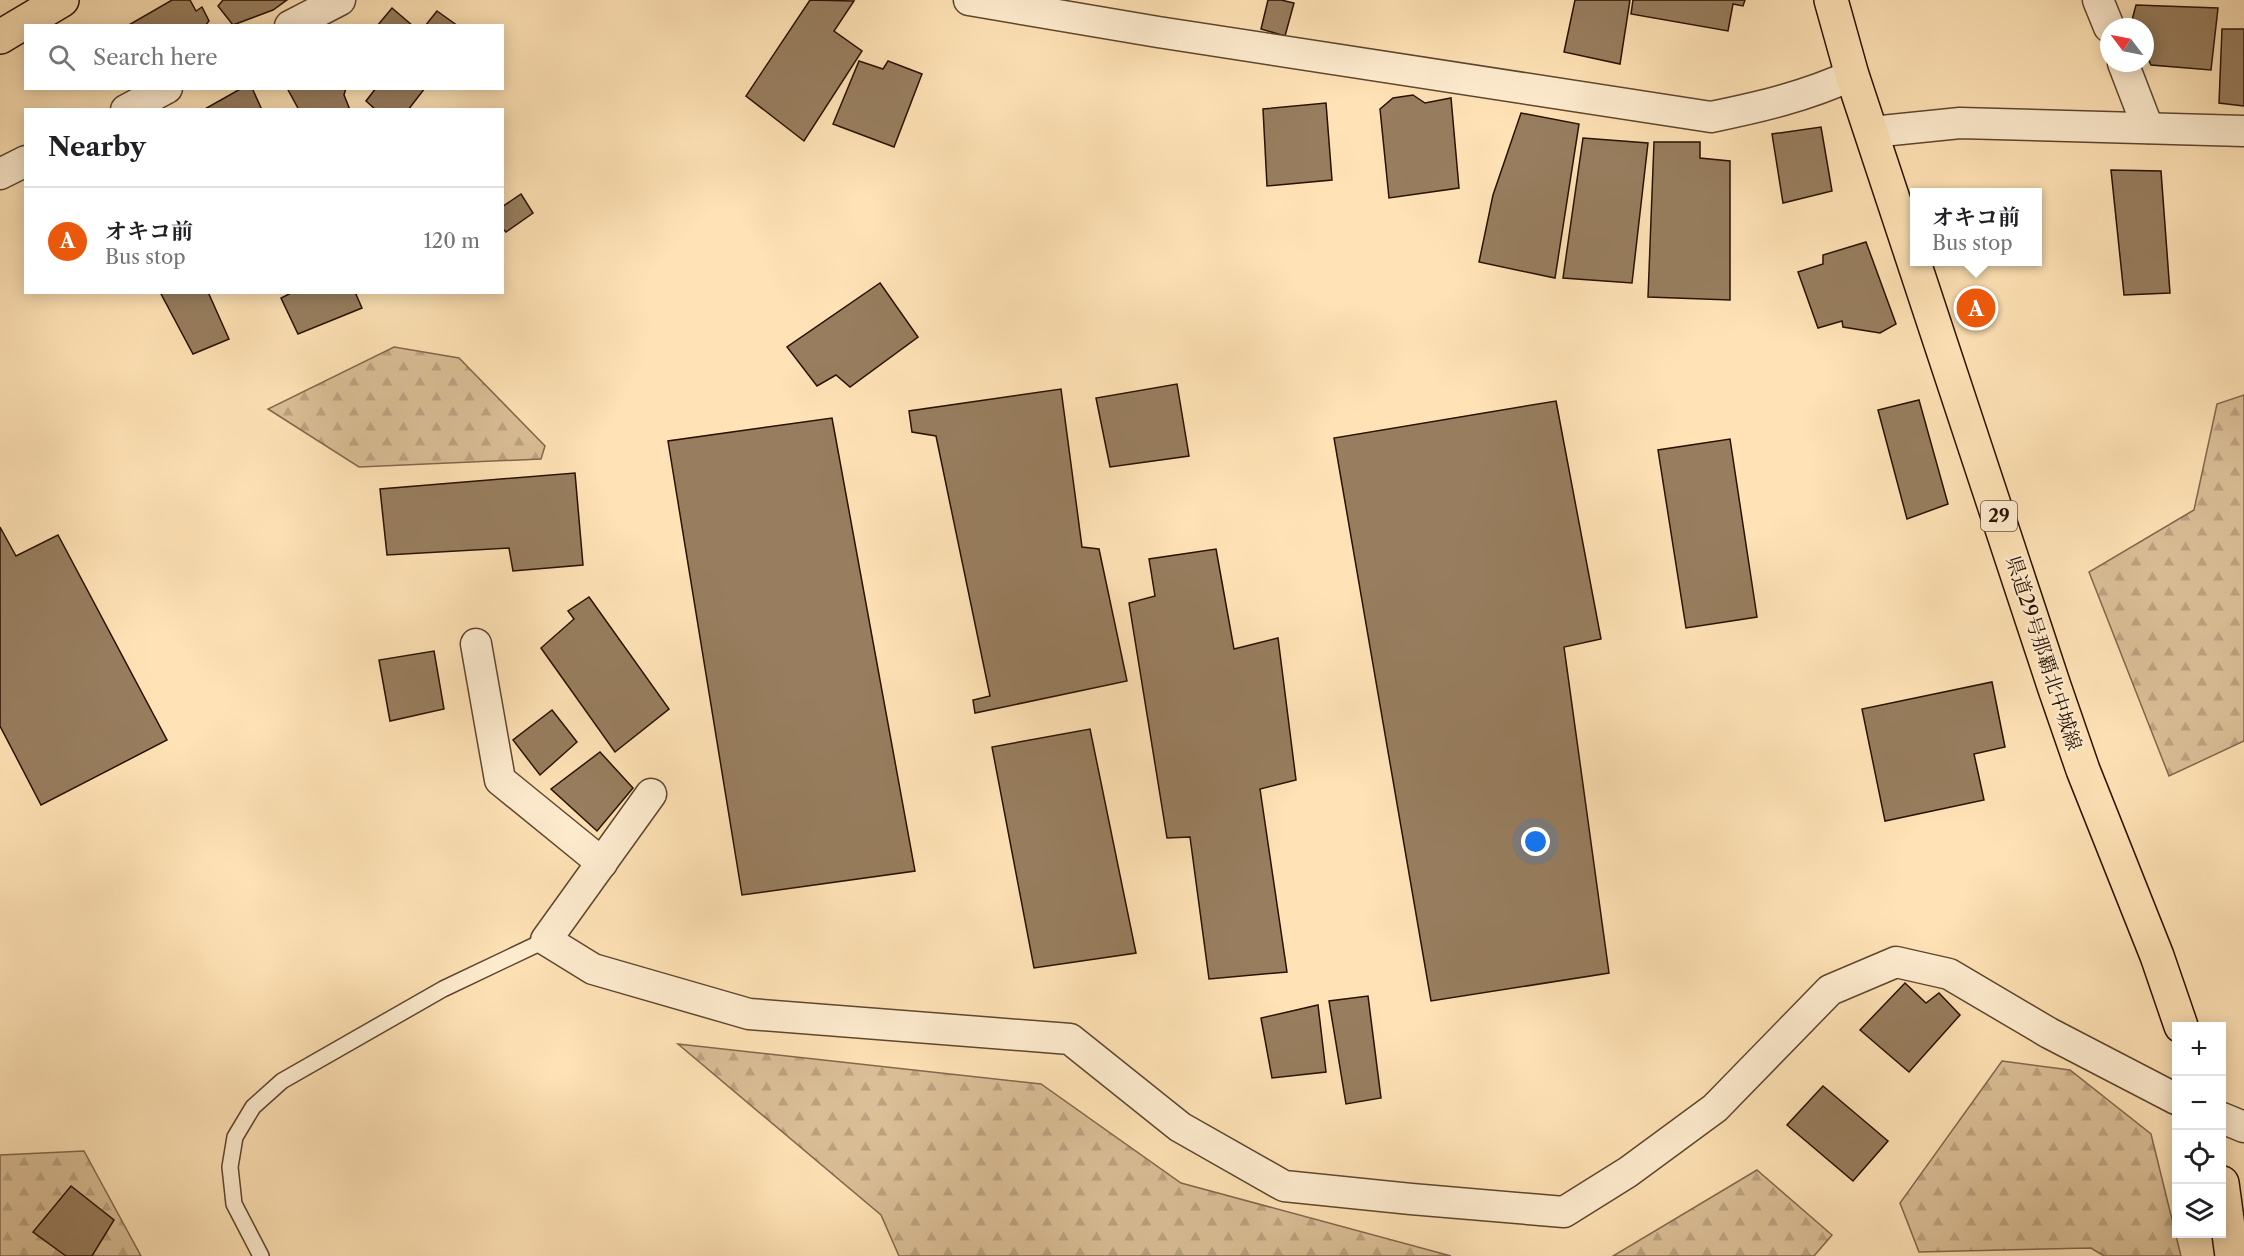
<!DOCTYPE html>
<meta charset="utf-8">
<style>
:root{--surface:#fff;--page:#f2f2f2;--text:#202124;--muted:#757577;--line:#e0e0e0;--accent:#ea580c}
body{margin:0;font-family:"Libre Caslon Text","Noto Serif JP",serif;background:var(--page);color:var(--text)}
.controls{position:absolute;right:18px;bottom:18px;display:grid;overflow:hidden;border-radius:0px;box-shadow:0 3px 15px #0003}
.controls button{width:54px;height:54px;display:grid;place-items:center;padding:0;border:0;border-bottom:2px solid var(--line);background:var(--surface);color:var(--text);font:30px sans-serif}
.compass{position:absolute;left:2100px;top:18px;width:54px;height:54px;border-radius:50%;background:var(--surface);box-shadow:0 3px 15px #0003;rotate:302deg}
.you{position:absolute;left:1536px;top:842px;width:21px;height:21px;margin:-15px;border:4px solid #fff;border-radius:50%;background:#1a73e8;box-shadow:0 0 0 9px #1a73e833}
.badge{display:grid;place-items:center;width:39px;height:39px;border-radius:50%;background:var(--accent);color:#fff;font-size:20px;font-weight:700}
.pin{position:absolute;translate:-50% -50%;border:3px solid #fff;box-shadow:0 2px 6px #0006}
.popup{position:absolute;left:1910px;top:188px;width:132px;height:78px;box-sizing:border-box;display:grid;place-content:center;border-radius:0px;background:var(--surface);filter:drop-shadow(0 2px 4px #0005);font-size:20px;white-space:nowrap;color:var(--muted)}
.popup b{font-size:22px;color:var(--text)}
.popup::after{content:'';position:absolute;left:50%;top:100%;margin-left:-12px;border:12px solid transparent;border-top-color:var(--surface)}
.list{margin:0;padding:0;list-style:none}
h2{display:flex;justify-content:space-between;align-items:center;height:78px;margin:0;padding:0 24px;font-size:26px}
h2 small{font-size:20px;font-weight:400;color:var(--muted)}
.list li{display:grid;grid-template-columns:39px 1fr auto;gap:18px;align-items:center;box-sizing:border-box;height:108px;padding:0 24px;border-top:2px solid var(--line)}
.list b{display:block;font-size:22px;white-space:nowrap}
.list p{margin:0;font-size:20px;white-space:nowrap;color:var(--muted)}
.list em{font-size:20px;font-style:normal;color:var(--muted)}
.icon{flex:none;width:33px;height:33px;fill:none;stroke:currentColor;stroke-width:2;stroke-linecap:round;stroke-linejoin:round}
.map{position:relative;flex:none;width:2244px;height:1256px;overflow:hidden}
.search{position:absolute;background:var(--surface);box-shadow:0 3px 15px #0003;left:24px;top:24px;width:480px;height:66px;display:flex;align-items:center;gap:15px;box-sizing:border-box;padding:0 21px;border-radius:0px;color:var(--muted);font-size:22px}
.panel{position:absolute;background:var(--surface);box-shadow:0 3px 15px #0003;left:24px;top:108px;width:480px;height:186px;border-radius:0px}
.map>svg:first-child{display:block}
.forest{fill:url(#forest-firs);stroke:#82684c;stroke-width:1.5}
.building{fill:#987e5f;stroke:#291101;stroke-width:1.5}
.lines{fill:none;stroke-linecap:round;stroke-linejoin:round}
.service-casing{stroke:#5e462e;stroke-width:18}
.minor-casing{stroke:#5e462e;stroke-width:33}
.primary-casing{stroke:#291101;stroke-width:36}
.service{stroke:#ffedd0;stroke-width:15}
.minor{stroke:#ffedd0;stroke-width:30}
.primary{stroke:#ffe3b6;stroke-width:33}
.labels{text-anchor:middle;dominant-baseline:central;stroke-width:4.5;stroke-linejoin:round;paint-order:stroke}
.shield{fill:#ffedd0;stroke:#69533f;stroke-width:1.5}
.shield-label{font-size:18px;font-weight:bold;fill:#291101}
.street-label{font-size:20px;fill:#291101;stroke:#ffedd0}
</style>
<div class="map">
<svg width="2244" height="1256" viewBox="0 0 2244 1256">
<defs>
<pattern id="forest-firs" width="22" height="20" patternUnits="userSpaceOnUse" patternTransform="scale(1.5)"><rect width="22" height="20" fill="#dbbf97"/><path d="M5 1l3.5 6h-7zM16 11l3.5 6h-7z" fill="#bca380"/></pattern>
</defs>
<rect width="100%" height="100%" fill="#ffe3b6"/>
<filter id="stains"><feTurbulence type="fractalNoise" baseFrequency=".00333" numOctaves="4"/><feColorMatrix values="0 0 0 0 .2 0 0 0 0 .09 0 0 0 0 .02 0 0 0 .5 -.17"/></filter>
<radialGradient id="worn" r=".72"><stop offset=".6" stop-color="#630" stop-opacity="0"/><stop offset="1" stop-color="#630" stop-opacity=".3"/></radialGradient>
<g class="forest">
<polygon points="394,347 459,358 545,446 541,459 359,467 268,409"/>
<polygon points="2244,395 2244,741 2169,776 2089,572 2194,510 2217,404"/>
<polygon points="678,1044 1041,1084 1181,1183 1451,1256 899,1256 881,1215"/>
<polygon points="2002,1061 2070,1070 2151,1134 2181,1256 2104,1256 2091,1248 1919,1252 1900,1203"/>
<polygon points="84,1151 141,1256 0,1256 0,1155"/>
<polygon points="1757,1170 1832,1235 1814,1256 1613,1256"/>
</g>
<g class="building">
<polygon points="172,0 190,0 196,11 202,7 209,21 205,26 127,26"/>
<polygon points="223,0 287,0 273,10 233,25 218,6"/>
<polygon points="810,0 854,1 834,31 862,51 804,141 746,96"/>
<polygon points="1268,0 1281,0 1294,3 1285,36 1261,29"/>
<polygon points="1575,0 1630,0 1620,64 1564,52"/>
<polygon points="1633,0 1745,0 1743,6 1733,4 1728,31 1631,14"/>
<polygon points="2136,5 2218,8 2211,70 2151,65 2145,52 2145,27 2135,27 2132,20"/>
<polygon points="392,8 413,26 377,26"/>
<polygon points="437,11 458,26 425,26"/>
<polygon points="2222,29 2244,29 2244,106 2219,103"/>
<polygon points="859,61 883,69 888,61 922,74 894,147 833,124"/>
<polygon points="242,88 252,88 262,110 203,110"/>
<polygon points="287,88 346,88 344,95 350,110 299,110"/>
<polygon points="376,88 425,88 408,110 376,110 366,101"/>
<polygon points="1413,95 1425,103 1451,98 1459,188 1389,198 1380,109 1393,98"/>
<polygon points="1326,103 1332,180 1267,186 1263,109"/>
<polygon points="1521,113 1579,124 1555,278 1479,262 1493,195"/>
<polygon points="1821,127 1832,191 1783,203 1772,134"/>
<polygon points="1583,138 1648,143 1632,283 1563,278"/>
<polygon points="1654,142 1700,142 1700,158 1730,161 1730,300 1648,297"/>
<polygon points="2111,170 2161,171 2170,293 2124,295"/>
<polygon points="521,194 533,213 506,232 502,228 502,207"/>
<polygon points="1866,242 1896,324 1880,333 1843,327 1842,321 1818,328 1798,272 1823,264 1823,255"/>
<polygon points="880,283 918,337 850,387 836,375 817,386 787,347"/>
<polygon points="160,292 208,292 229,339 193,354"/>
<polygon points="293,292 355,292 362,308 298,334 281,298"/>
<polygon points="1177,384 1189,456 1110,467 1096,398"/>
<polygon points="1061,389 1082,547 1099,549 1127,681 975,713 973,700 990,696 936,436 912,432 909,411"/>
<polygon points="1919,400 1948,504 1907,519 1878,410"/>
<polygon points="1556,401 1601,639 1564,647 1609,973 1431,1001 1334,438"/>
<polygon points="832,418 915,871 742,895 668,441"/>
<polygon points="1730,439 1757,617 1686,628 1658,450"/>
<polygon points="575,473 583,565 513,571 509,548 387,555 380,489"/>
<polygon points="0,527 16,556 58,535 167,740 41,805 0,726"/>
<polygon points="1216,549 1234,649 1278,638 1296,780 1260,789 1287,972 1209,979 1190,837 1167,838 1129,603 1155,596 1149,559"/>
<polygon points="589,597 669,709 615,752 541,648 574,619 568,611"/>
<polygon points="434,651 444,709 390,721 379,660"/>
<polygon points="1992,682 2005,747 1974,754 1984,800 1885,821 1862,709"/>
<polygon points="552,710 577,742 540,775 513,740"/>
<polygon points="1090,729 1136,953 1034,968 992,747"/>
<polygon points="600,752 633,788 597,831 551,789"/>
<polygon points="1905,983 1926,1003 1939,993 1960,1015 1909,1072 1860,1030"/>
<polygon points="1368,996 1381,1098 1346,1104 1329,1001"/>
<polygon points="1318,1005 1326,1072 1272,1078 1261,1018"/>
<polygon points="1823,1086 1888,1141 1853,1181 1787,1125"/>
<polygon points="71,1186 114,1220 92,1256 66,1256 33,1232"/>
</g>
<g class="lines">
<g class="service-casing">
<polyline id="service" points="261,1256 234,1204 230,1167 235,1137 253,1107 282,1081 443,989 546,940"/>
</g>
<g class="minor-casing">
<g id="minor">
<path d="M969,0L1158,32L1711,117C1760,107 1807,96 1852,75"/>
<polyline points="2098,0 2109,27"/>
<polyline points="290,26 340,0"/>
<polyline points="2123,63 2148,128"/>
<polyline points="126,110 167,88"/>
<polyline points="1872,132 1960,123 2244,131"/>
<polyline points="0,174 26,161"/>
<polyline points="476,644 500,780 602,863"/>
<polyline points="651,794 546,940 593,969 749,1014 1070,1039 1180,1127 1284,1186 1411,1199 1564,1212 1628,1172 1715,1108 1830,990 1896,962 1949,974 2049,1033 2176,1099"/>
<polyline points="2222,1118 2244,1127"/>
</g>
</g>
<g class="primary-casing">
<g id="primary">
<polyline points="1831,0 1852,75 2054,686 2083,770 2157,956 2181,1026"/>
<polyline points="0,37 62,0"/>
<polyline points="2222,1183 2232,1256"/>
</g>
</g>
<use href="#service" class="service"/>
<use href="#minor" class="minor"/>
<use href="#primary" class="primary"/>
</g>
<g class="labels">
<rect class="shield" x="1981" y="501" width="36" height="30" rx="4.5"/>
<g class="shield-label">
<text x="1999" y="516">29</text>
</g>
<g class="street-label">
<text transform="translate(2044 653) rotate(72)">県道29号那覇北中城線</text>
</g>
</g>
<rect width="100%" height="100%" filter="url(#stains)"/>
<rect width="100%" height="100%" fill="url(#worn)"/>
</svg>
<div class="controls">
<button>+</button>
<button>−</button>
<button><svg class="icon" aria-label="locate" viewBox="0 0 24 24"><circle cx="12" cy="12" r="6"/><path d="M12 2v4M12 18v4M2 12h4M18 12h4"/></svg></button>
<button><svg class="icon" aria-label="layers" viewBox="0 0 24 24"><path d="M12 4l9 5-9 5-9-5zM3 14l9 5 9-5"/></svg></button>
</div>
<svg class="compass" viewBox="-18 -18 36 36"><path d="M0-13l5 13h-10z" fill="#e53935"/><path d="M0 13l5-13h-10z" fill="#757577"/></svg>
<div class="you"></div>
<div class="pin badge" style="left:1976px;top:308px">A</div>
<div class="popup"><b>オキコ前</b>Bus stop</div>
<div class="search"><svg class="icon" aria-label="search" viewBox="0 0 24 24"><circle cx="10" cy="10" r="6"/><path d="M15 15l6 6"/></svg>Search here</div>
<section class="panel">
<h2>Nearby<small></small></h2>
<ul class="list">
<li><span class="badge">A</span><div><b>オキコ前</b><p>Bus stop</p></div><em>120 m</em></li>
</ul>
</section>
</div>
